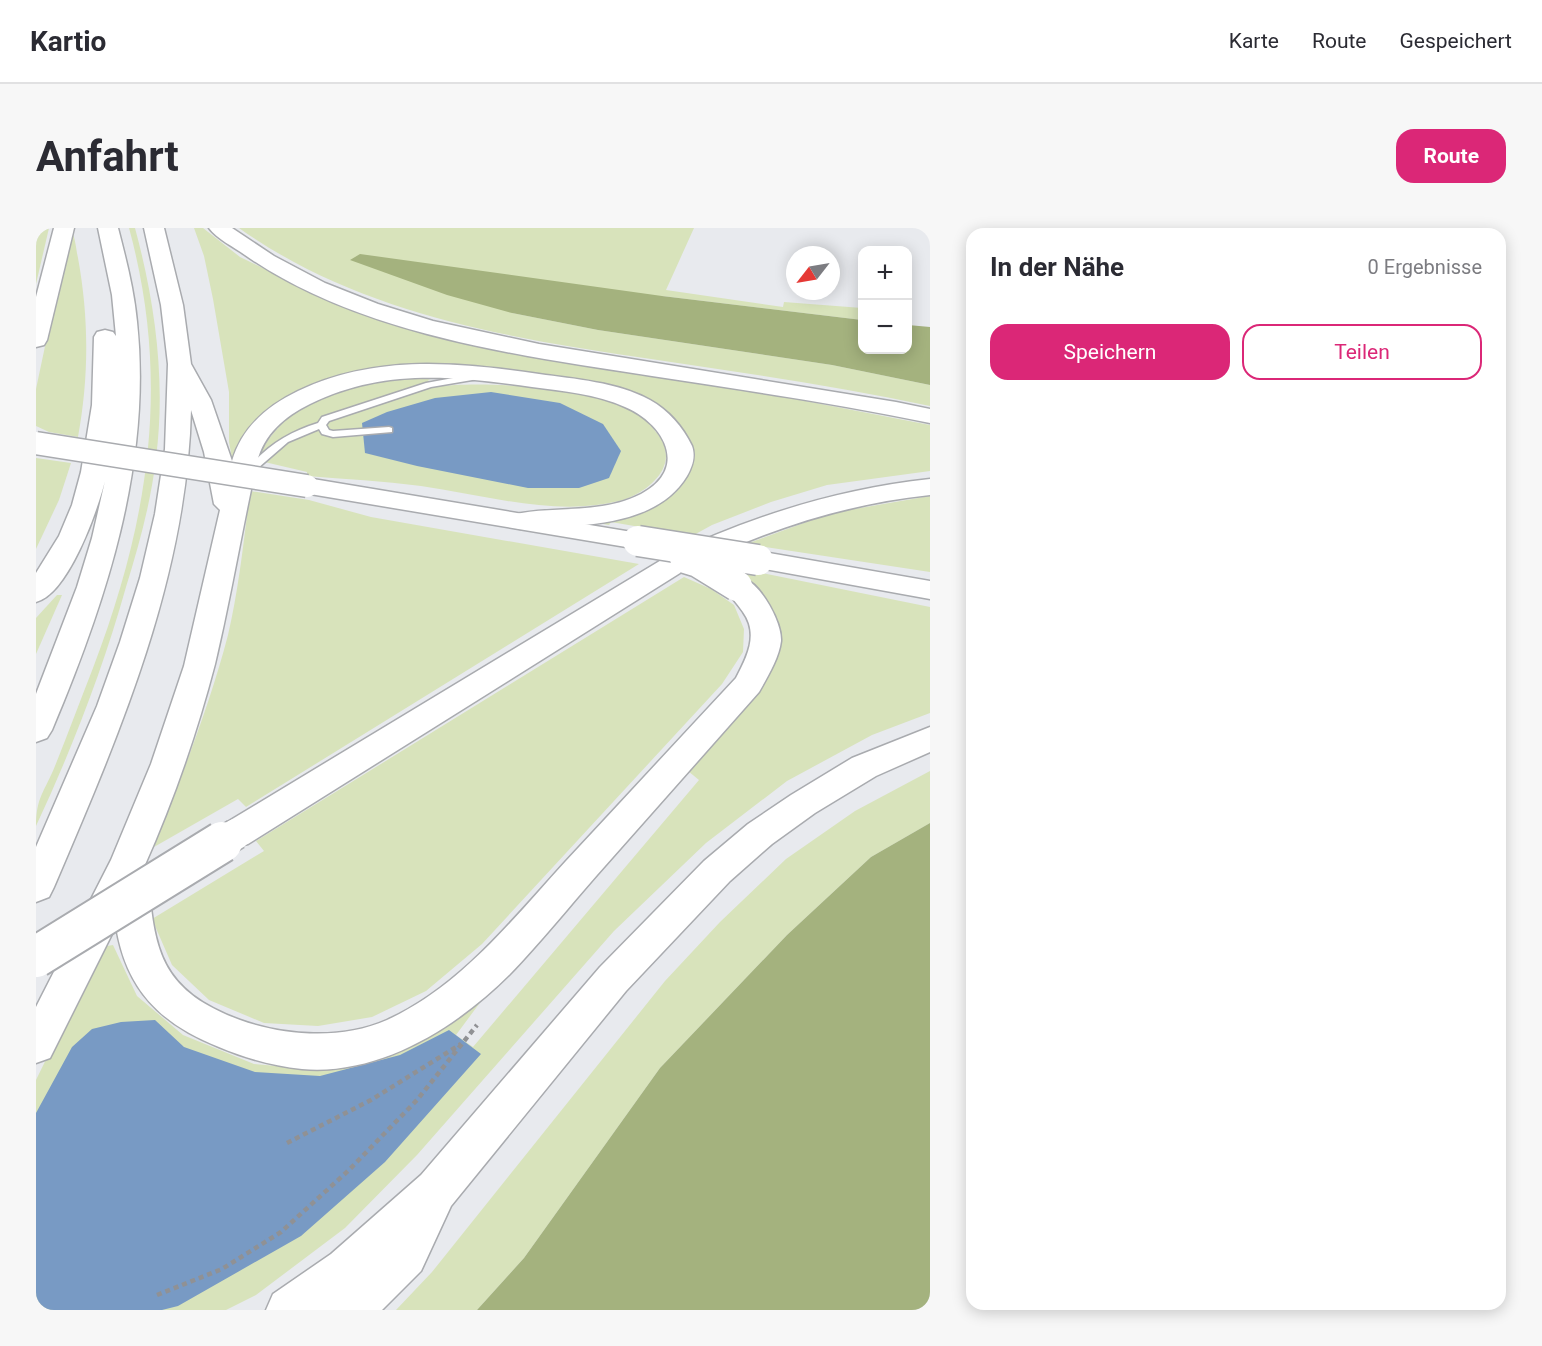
<!DOCTYPE html>
<html lang="de">
<meta charset="utf-8">
<style>
:root{--surface:#fff;--page:#f7f7f7;--text:#2b2b33;--muted:#7c7c81;--line:#e1e1e2;--accent:#db2777}
body{margin:0;font-family:Roboto,sans-serif;background:var(--page);color:var(--text)}
.controls{position:absolute;right:18px;top:18px;display:grid;overflow:hidden;border-radius:12px;box-shadow:0 3px 15px #0003}
.controls button{width:54px;height:54px;display:grid;place-items:center;padding:0;border:0;border-bottom:2px solid var(--line);background:var(--surface);color:var(--text);font:30px sans-serif}
.compass{position:absolute;left:750px;top:18px;width:54px;height:54px;border-radius:50%;background:var(--surface);box-shadow:0 3px 15px #0003;rotate:239deg}
.list{margin:0;padding:0;list-style:none}
h2{display:flex;justify-content:space-between;align-items:center;height:78px;margin:0;padding:0 24px;font-size:26px}
h2 small{font-size:20px;font-weight:400;color:var(--muted)}
.actions{display:flex;gap:12px;padding:18px 24px}
.actions a{flex:1;padding:14px 0;border:2px solid var(--accent);border-radius:18px;text-align:center;font-size:21px;color:var(--accent)}
.actions .main{background:var(--accent);color:#fff}
.map{position:relative;flex:none;width:894px;height:1082px;overflow:hidden;border-radius:18px}
header{display:flex;align-items:center;gap:36px;box-sizing:border-box;height:84px;padding:0 30px;background:var(--surface);border-bottom:2px solid var(--line)}
header strong{font-size:28px}
nav{display:flex;gap:33px;margin-inline-start:auto;font-size:21px}
.intro{display:flex;align-items:center;justify-content:space-between;box-sizing:border-box;height:144px;padding:0 36px}
h1{margin:0;font-size:42px}
.button{padding:15px 27px;border-radius:18px;background:var(--accent);color:#fff;font-size:21px;font-weight:700}
main{display:flex;gap:36px;padding:0 36px}
aside{flex:1;background:var(--surface);border-radius:18px;box-shadow:0 3px 15px #0003}
.map>svg:first-child{display:block}
.green{fill:#d8e3bb}
.forest{fill:#a4b27e}
.water{fill:#789ac4}
.lines{fill:none;stroke-linecap:round;stroke-linejoin:round}
.lane-casing{stroke:#a9abaf;stroke-width:3}
.primary-casing{stroke:#a9abaf;stroke-width:3}
.highway-casing{stroke:#a9abaf;stroke-width:3}
.path{stroke:#909194;stroke-width:4.5;stroke-dasharray:5 4;stroke-linecap:butt}
.lane{fill:#fff;fill-rule:evenodd}
.primary{fill:#fff;fill-rule:evenodd}
.highway{fill:#fff;fill-rule:evenodd}
.primary-bridge-casing{stroke:#a9abaf;stroke-width:25;stroke-linecap:butt}
.highway-bridge-far1-casing{stroke:#a9abaf;stroke-width:33;stroke-linecap:butt}
.highway-bridge-casing{stroke:#a9abaf;stroke-width:44;stroke-linecap:butt}
.primary-bridge{stroke:#fff;stroke-width:22}
.highway-bridge-far1{stroke:#fff;stroke-width:30}
.highway-bridge{stroke:#fff;stroke-width:40}
</style>
<header>
<strong>Kartio</strong>
<nav><a>Karte</a><a>Route</a><a>Gespeichert</a></nav>
</header>
<div class="intro"><h1>Anfahrt</h1><a class="button">Route</a></div>
<main>
<div class="map">
<svg width="894" height="1082" viewBox="0 0 894 1082">
<rect width="100%" height="100%" fill="#e8eaee"/>
<g class="green">
<polygon points="0,0 13,0 0,56"/>
<path d="M34,0C39,6 40,21 42,30C53,90 53,149 42,209L13,204L0,198V161Z"/>
<path d="M93,0H99C119,74 130,153 120,230C115,274 103,317 90,359C67,441 36,521 0,598C0,569 9,563 19,538C32,506 44,473 57,440C113,293 135,154 93,0Z"/>
<path d="M158,0H167L204,29L294,72L410,110L473,125L728,165L894,197V243L791,257L735,274L676,297L656,308L575,294L573,297L543,292C566,288 594,287 616,279C654,265 669,226 641,195C635,187 623,181 615,175L414,138L272,162L199,231L196,230L193,214V164L177,71L168,28Z"/>
<path d="M203,0H658L630,62L747,79L748,74L826,80V92L626,68L476,85L562,102L796,137L894,157V178C802,158 709,145 615,131C472,110 324,86 203,0Z"/>
<path d="M404,148L392,152L400,159C447,152 560,160 601,185C608,190 615,197 620,204C628,213 633,226 628,238C622,255 600,269 583,273C520,289 448,267 385,258C347,253 309,251 271,248V244L220,232C259,158 327,151 404,148Z"/>
<polygon points="0,230 35,235 23,272 0,321"/>
<path d="M214,263L273,272L335,289L603,336L210,579L202,571L118,619C145,549 173,480 192,407C203,360 208,311 214,263Z"/>
<polygon points="894,268 894,344 710,316 795,285"/>
<polygon points="691,338 894,379 894,485 836,507 751,553 670,615 578,703 381,927 309,1000 220,1067 190,1082 0,1082 0,852 65,719 77,717 101,768 147,807 218,836 285,842 348,830 404,802 463,749 420,807 437,819 663,552 652,543 742,426"/>
<polygon points="648,349 675,361 698,377 708,401 707,424 686,456 446,716 390,763 336,789 282,798 228,795 173,772 136,737 116,691 228,623 220,613"/>
<polygon points="21,367 26,367 0,426 0,390"/>
<polygon points="894,543 894,595 835,629 751,707 624,840 488,1030 441,1082 360,1082 396,1044 629,753 684,694 750,631 819,583"/>
</g>
<g class="forest">
<polygon points="324,26 626,68 826,92 826,122 872,122 872,97 894,99 894,157 796,137 562,102 476,85 411,67 314,32"/>
<polygon points="894,595 894,1082 441,1082 488,1030 624,840 751,707 835,629"/>
</g>
<g class="water">
<polygon points="455,164 524,175 567,196 585,223 573,250 543,260 492,260 381,238 329,225 326,195 351,184 399,170"/>
<polygon points="119,792 148,819 219,844 284,848 364,827 413,802 445,826 349,934 265,1008 142,1078 126,1082 0,1082 0,885 36,819 56,801 85,794"/>
</g>
<g class="lines">
<g class="lane-casing">
<path id="lane" d="M439,146L442,147V151L395,159L293,193L290,197L293,202L297,203L353,199L356,200V204L297,209L286,206L283,201L252,214L222,240L219,241L214,238C233,216 256,203 282,195L286,189L390,155Z"/>
</g>
<g class="primary-casing">
<polygon id="primary" points="271,250 602,305 612,307 616,313 612,319 602,321 262,264 258,258 262,252"/>
</g>
<g class="highway-casing">
<g id="highway">
<polygon points="18,0 38,0 11,112 8,117 0,119 0,69"/>
<path d="M62,0H82C90,31 98,62 101,94C116,235 70,374 16,502L11,510L0,514V466L41,359L56,310L69,253C61,284 32,366 0,374V345L23,308L36,277L45,244L56,177L58,109L61,104L69,102L77,104L80,108L76,67Z"/>
<path d="M108,0H128L147,77L155,136L175,172L196,233C206,199 231,178 262,163C339,126 422,134 503,146C539,151 581,154 614,172C632,182 647,199 656,218C660,229 656,239 651,248C619,301 540,297 485,301L475,299L472,293L475,287C518,277 564,287 605,266C653,241 629,196 589,179C560,166 527,163 496,159C418,148 347,140 274,176C248,189 228,206 221,234C206,301 195,369 179,436C161,505 137,574 108,639L112,647C118,723 124,762 204,792C249,808 306,812 351,792C424,759 477,691 530,633C587,572 643,511 700,450C711,429 723,406 707,384C701,375 693,367 687,358L691,352C697,350 702,348 709,351C726,358 746,395 745,413C743,430 732,448 723,464C669,525 615,586 561,647C532,680 504,715 474,746C421,799 344,848 266,841C237,838 209,830 183,819C125,796 90,762 80,698L14,830L0,835V779L75,632L115,536L148,438L184,282L178,276L168,224L155,182C151,350 83,507 18,659L13,669L0,674V619L61,478L84,414L104,350L119,286L129,221L132,136L125,77Z"/>
<path d="M173,0H196L238,28L289,55L342,76L397,93L503,116L860,174L894,181V195C802,176 709,162 616,148C481,127 324,107 209,27C198,19 181,11 173,0Z"/>
<path d="M894,251V267C808,276 730,302 652,340L212,616L200,619L188,616L183,606L188,596L632,328C716,288 802,261 894,251Z"/>
<polygon points="722,323 894,353 894,371 712,338 708,332 712,326"/>
<polygon points="894,499 894,524 840,548 779,585 736,616 694,653 590,763 415,978 385,1043 346,1082 230,1082 237,1066 295,1026 385,947 564,739 668,633 712,596 755,567 816,530"/>
</g>
</g>
<g class="path">
<polyline points="251,915 335,872 425,816"/>
<polyline points="121,1067 186,1041 245,1004 313,942 381,872 441,797"/>
</g>
<use href="#lane" class="lane"/>
<use href="#primary" class="primary"/>
<use href="#highway" class="highway"/>
<g class="primary-bridge-casing">
<polyline id="primary-bridge" points="0,215 271,258"/>
</g>
<g class="highway-bridge-far1-casing">
<g id="highway-bridge-far1">
<polyline points="602,313 722,332"/>
<polyline points="649,330 662,334 701,358"/>
<polyline points="184,616 200,606"/>
</g>
</g>
<g class="highway-bridge-casing">
<polyline id="highway-bridge" points="0,729 186,614"/>
</g>
<use href="#primary-bridge" class="primary-bridge"/>
<use href="#highway-bridge-far1" class="highway-bridge-far1"/>
<use href="#highway-bridge" class="highway-bridge"/>
</g>
</svg>
<div class="controls">
<button>+</button>
<button>−</button>
</div>
<svg class="compass" viewBox="-18 -18 36 36"><path d="M0-13l5 13h-10z" fill="#e53935"/><path d="M0 13l5-13h-10z" fill="#7c7c81"/></svg>
</div>
<aside>
<h2>In der Nähe<small>0 Ergebnisse</small></h2>
<ul class="list">
</ul>
<div class="actions"><a class="main">Speichern</a><a>Teilen</a></div>
</aside>
</main>
